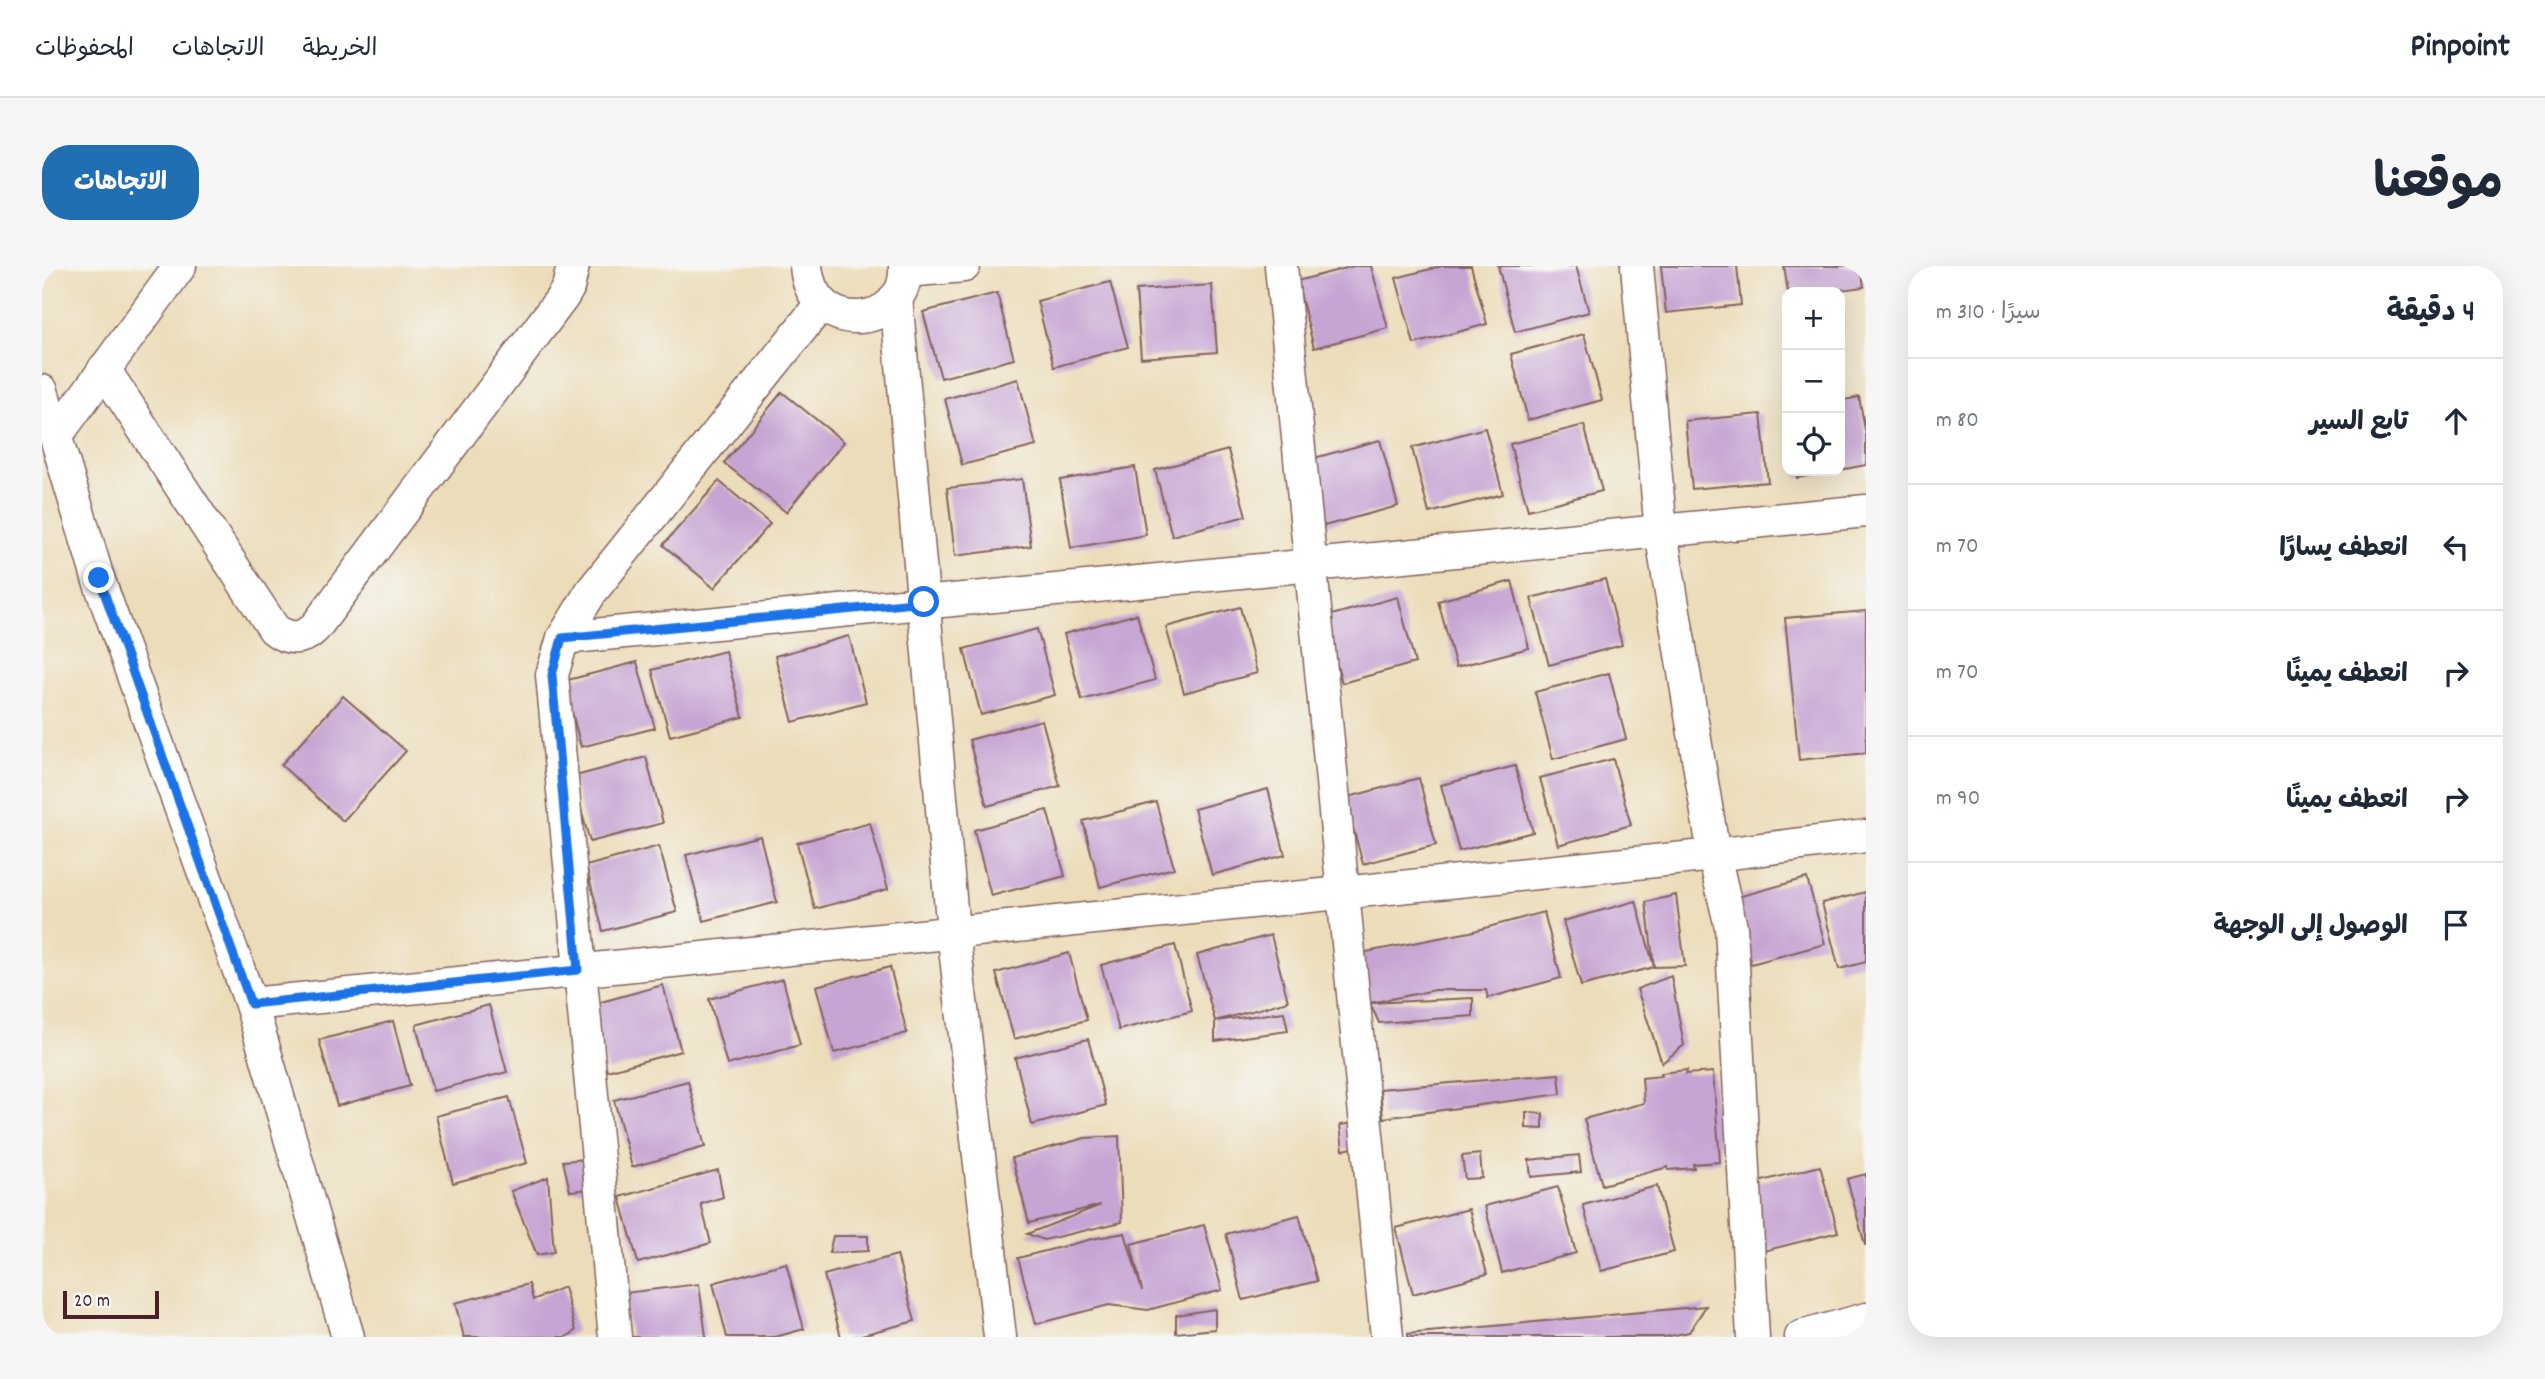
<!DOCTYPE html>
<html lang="ar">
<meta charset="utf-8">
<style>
:root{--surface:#fff;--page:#f6f6f7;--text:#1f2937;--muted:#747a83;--line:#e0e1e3;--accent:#1f6fb2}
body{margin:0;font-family:Dekko,"Playpen Sans Arabic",sans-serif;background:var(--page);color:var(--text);direction:rtl}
.controls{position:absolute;right:21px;top:21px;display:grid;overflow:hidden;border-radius:14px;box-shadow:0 7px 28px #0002}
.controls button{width:63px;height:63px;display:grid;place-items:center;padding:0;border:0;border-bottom:2px solid var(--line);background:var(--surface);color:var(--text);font:35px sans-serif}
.scale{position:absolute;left:21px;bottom:18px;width:96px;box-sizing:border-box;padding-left:7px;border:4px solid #4a1f2b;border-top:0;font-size:19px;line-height:24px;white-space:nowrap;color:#4a1f2b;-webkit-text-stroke:5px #f6f6f2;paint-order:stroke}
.stop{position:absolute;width:21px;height:21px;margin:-16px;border:5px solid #1a73e8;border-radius:50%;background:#fff}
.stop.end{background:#1a73e8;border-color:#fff;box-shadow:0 2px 7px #0008}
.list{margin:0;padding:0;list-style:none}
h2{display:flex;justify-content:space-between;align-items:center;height:91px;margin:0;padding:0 28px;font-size:30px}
h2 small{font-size:23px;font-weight:400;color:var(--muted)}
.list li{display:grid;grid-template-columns:46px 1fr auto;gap:21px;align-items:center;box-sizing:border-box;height:126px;padding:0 28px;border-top:2px solid var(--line)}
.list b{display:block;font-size:26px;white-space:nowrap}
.list em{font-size:23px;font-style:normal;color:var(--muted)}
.icon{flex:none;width:38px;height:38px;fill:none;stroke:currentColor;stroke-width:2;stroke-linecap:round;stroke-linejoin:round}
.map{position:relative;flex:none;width:1824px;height:1071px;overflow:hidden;direction:ltr;border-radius:28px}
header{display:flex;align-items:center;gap:42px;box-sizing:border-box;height:98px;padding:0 35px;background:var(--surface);border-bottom:2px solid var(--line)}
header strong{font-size:33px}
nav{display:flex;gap:38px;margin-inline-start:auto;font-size:24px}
.intro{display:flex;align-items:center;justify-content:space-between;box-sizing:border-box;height:168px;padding:0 42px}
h1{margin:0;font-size:49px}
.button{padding:18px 32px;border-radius:28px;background:var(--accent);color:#fff;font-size:24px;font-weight:700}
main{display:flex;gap:42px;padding:0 42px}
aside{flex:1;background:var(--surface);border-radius:28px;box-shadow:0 7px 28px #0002}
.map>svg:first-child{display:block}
.building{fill:#c6a4d3}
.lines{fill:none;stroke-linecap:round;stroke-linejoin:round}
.minor-casing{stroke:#83625d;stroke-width:35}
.minor{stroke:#fff;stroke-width:32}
.route{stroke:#1a73e8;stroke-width:9}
</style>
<header>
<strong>Pinpoint</strong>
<nav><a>الخريطة</a><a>الاتجاهات</a><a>المحفوظات</a></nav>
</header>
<div class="intro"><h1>موقعنا</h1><a class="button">الاتجاهات</a></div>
<main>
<aside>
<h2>4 دقيقة<small>سيرًا · 310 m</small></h2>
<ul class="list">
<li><svg class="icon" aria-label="ahead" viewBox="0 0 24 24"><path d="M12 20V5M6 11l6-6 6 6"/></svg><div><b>تابع السير</b></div><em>80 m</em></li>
<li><svg class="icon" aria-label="left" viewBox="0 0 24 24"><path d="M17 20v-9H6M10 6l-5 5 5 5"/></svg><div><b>انعطف يسارًا</b></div><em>70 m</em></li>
<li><svg class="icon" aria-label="right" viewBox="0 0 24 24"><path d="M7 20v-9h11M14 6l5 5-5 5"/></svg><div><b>انعطف يمينًا</b></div><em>70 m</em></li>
<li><svg class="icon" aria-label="right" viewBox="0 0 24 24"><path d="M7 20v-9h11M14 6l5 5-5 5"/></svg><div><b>انعطف يمينًا</b></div><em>90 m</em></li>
<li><svg class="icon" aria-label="arrive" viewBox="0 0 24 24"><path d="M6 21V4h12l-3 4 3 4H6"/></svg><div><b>الوصول إلى الوجهة</b></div></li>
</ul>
</aside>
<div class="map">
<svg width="1824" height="1071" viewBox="0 0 1824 1071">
<rect width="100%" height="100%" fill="#f6f6f2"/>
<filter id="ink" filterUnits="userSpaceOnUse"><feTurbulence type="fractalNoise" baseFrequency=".0143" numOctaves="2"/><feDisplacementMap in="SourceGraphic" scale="14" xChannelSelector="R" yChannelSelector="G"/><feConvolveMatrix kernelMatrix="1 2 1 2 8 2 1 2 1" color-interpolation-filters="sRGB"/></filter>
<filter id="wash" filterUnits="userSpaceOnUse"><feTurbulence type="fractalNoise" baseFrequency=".00686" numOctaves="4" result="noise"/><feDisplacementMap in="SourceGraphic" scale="28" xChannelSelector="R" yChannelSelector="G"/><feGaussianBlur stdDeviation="1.57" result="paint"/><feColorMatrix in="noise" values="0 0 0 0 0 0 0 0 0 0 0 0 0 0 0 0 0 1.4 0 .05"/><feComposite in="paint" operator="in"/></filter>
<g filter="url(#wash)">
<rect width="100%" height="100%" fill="#ecddba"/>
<g id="blocks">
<g class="building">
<polygon points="1312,0 1329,0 1346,62 1272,82 1255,15"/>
<polygon points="1400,0 1429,0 1445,58 1372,78 1354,12"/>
<polygon points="1456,0 1534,0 1547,46 1473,66"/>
<polygon points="1619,0 1695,0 1699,39 1624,47"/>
<polygon points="1742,0 1819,0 1822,21 1781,26 1746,26"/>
<polygon points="1068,16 1086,81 1012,101 995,35"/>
<polygon points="1170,19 1175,86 1099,92 1094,24"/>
<polygon points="955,27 972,93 899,112 881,46"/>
<polygon points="1542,68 1560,134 1486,154 1469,88"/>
<polygon points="976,113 994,180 920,199 903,133"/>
<polygon points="740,126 802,176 744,246 682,197"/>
<polygon points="1817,131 1824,169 1824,199 1798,204 1798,135"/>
<polygon points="1719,148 1726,216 1650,223 1643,155"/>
<polygon points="1542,159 1560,225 1486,244 1468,178"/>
<polygon points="1443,162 1461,228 1387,247 1370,182"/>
<polygon points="1338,174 1356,240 1282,260 1265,194"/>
<polygon points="1186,184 1204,250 1130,270 1113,204"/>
<polygon points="1093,201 1104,269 1029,282 1018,214"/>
<polygon points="1753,205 1785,205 1785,206 1755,212"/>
<polygon points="980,213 989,280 913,290 905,222"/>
<polygon points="677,215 728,258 672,322 621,279"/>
<polygon points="1563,313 1580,379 1507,399 1489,332"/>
<polygon points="1470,315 1487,382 1414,401 1396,335"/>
<polygon points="1356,331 1373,397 1300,417 1282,351"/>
<polygon points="1198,341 1215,407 1142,427 1124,361"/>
<polygon points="1824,345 1824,487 1757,494 1743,352"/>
<polygon points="1095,348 1113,414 1040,434 1022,368"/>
<polygon points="995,363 1013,429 939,449 922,383"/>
<polygon points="807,370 824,436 751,456 733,390"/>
<polygon points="683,385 701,451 628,470 610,404"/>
<polygon points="595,396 613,462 539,481 522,415"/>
<polygon points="1567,407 1584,473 1511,493 1493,426"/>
<polygon points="301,430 364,485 301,555 239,499"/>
<polygon points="1000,454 1018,520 945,540 927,474"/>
<polygon points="604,491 621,557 548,576 530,511"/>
<polygon points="1571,493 1589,559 1516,579 1498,512"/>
<polygon points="1473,500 1491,566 1417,585 1399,519"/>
<polygon points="1377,512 1394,579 1321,598 1303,532"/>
<polygon points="1226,523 1243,589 1170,609 1152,543"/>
<polygon points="1114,536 1132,602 1058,621 1041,555"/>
<polygon points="1005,544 1023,610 949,630 932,564"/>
<polygon points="828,557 846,623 773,643 755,577"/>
<polygon points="718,570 735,636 662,655 644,589"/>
<polygon points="617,580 635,646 561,665 544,600"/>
<polygon points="1765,612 1783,678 1709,698 1692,632"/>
<polygon points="1824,626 1824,696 1797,703 1780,637"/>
<polygon points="1634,629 1643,700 1612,701 1604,636"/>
<polygon points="1594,635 1612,701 1539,720 1521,655"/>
<polygon points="1502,646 1519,712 1446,732 1444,724 1393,724 1328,737 1319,687 1428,666"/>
<polygon points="1229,669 1246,735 1173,755 1242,746 1246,765 1173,775 1173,755 1155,689"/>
<polygon points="1133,679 1150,745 1077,764 1059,699"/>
<polygon points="1027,687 1045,754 972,773 954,707"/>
<polygon points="848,701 865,767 792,787 774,720"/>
<polygon points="1629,710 1642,779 1620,797 1595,723"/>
<polygon points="741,713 758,779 685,799 667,733"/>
<polygon points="621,719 639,785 565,805 548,739"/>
<polygon points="1431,732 1431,750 1337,757 1328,737"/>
<polygon points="447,739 465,806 391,825 374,759"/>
<polygon points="351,755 368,820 295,840 277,774"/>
<polygon points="1046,773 1064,839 990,859 973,792"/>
<polygon points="1645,804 1644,808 1671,806 1678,896 1651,898 1652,902 1626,904 1626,901 1560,919 1542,853 1602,837 1600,812 1620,810 1619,807"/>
<polygon points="1517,808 1519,828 1341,852 1338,823"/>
<polygon points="646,815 663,881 590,901 572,834"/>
<polygon points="467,831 485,897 411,917 394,850"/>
<polygon points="1484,846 1501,848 1501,863 1484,862"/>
<polygon points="1312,857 1316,881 1301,884 1298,859"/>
<polygon points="1077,870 1080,956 1002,974 985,968 1059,939 987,957 970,892 1043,872"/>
<polygon points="1438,888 1440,912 1423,913 1420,890"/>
<polygon points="1537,889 1539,906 1489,911 1487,894"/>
<polygon points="546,893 548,923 528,925 521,895"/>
<polygon points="1778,900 1796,966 1722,985 1705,919"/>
<polygon points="676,904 681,931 659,938 669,977 596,997 578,931"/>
<polygon points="1824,908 1824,979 1823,979 1805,913"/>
<polygon points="506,911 512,986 495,989 469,925"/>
<polygon points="1615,920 1632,986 1559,1005 1541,939"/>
<polygon points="1516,921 1534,987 1460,1007 1443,940"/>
<polygon points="1427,943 1445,1008 1371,1028 1354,962"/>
<polygon points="1257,949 1275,1015 1201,1034 1184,968"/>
<polygon points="1162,959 1180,1024 1106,1044 1067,1039 994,1058 976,992 1050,973 1083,967 1100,1025 1089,978"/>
<polygon points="791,970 826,970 826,985 787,987"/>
<polygon points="855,989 873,1055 812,1071 799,1071 782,1009"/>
<polygon points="744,997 762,1063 733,1071 685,1071 671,1017"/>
<polygon points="487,1018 491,1034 522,1021 534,1065 524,1071 422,1071 413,1037"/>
<polygon points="657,1018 664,1071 588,1071 582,1027"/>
<polygon points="1664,1040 1647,1066 1623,1071 1366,1071 1366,1068"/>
<polygon points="1173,1043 1173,1063 1134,1067 1134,1049"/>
</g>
</g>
</g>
<g filter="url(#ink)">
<use href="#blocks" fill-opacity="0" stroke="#83625d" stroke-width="2"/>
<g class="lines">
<g class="minor-casing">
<g id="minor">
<path d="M764,0C770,74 868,62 863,0"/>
<polyline points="1239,0 1345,1071"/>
<polyline points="1595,0 1619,266 1672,589 1689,661 1711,1071"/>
<polyline points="864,5 922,0"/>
<polyline points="854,31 911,665 958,1071"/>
<path d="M62,103L232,363C247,375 263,374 275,359L520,32L526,22L531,0"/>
<polyline points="0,125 56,312 209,738 306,1071"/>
<polyline points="14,170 138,0"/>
<polyline points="521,372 1824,245"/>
<polyline points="209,738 1672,589 1824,570"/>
<polyline points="573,1071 510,409 521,372 549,326 779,38"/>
<polyline points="1759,1071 1824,1053"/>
</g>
</g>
<use href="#minor" class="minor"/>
</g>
</g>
<g class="lines" filter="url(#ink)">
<polyline class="route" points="57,312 209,738 536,704 510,409 520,372 882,336"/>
</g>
</svg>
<div class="controls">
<button>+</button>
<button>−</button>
<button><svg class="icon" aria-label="locate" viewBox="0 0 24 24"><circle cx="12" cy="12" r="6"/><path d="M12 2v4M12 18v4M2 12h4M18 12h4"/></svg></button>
</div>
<div class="scale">20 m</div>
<div class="stop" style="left:882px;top:336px"></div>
<div class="stop end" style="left:57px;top:312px"></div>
</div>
</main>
